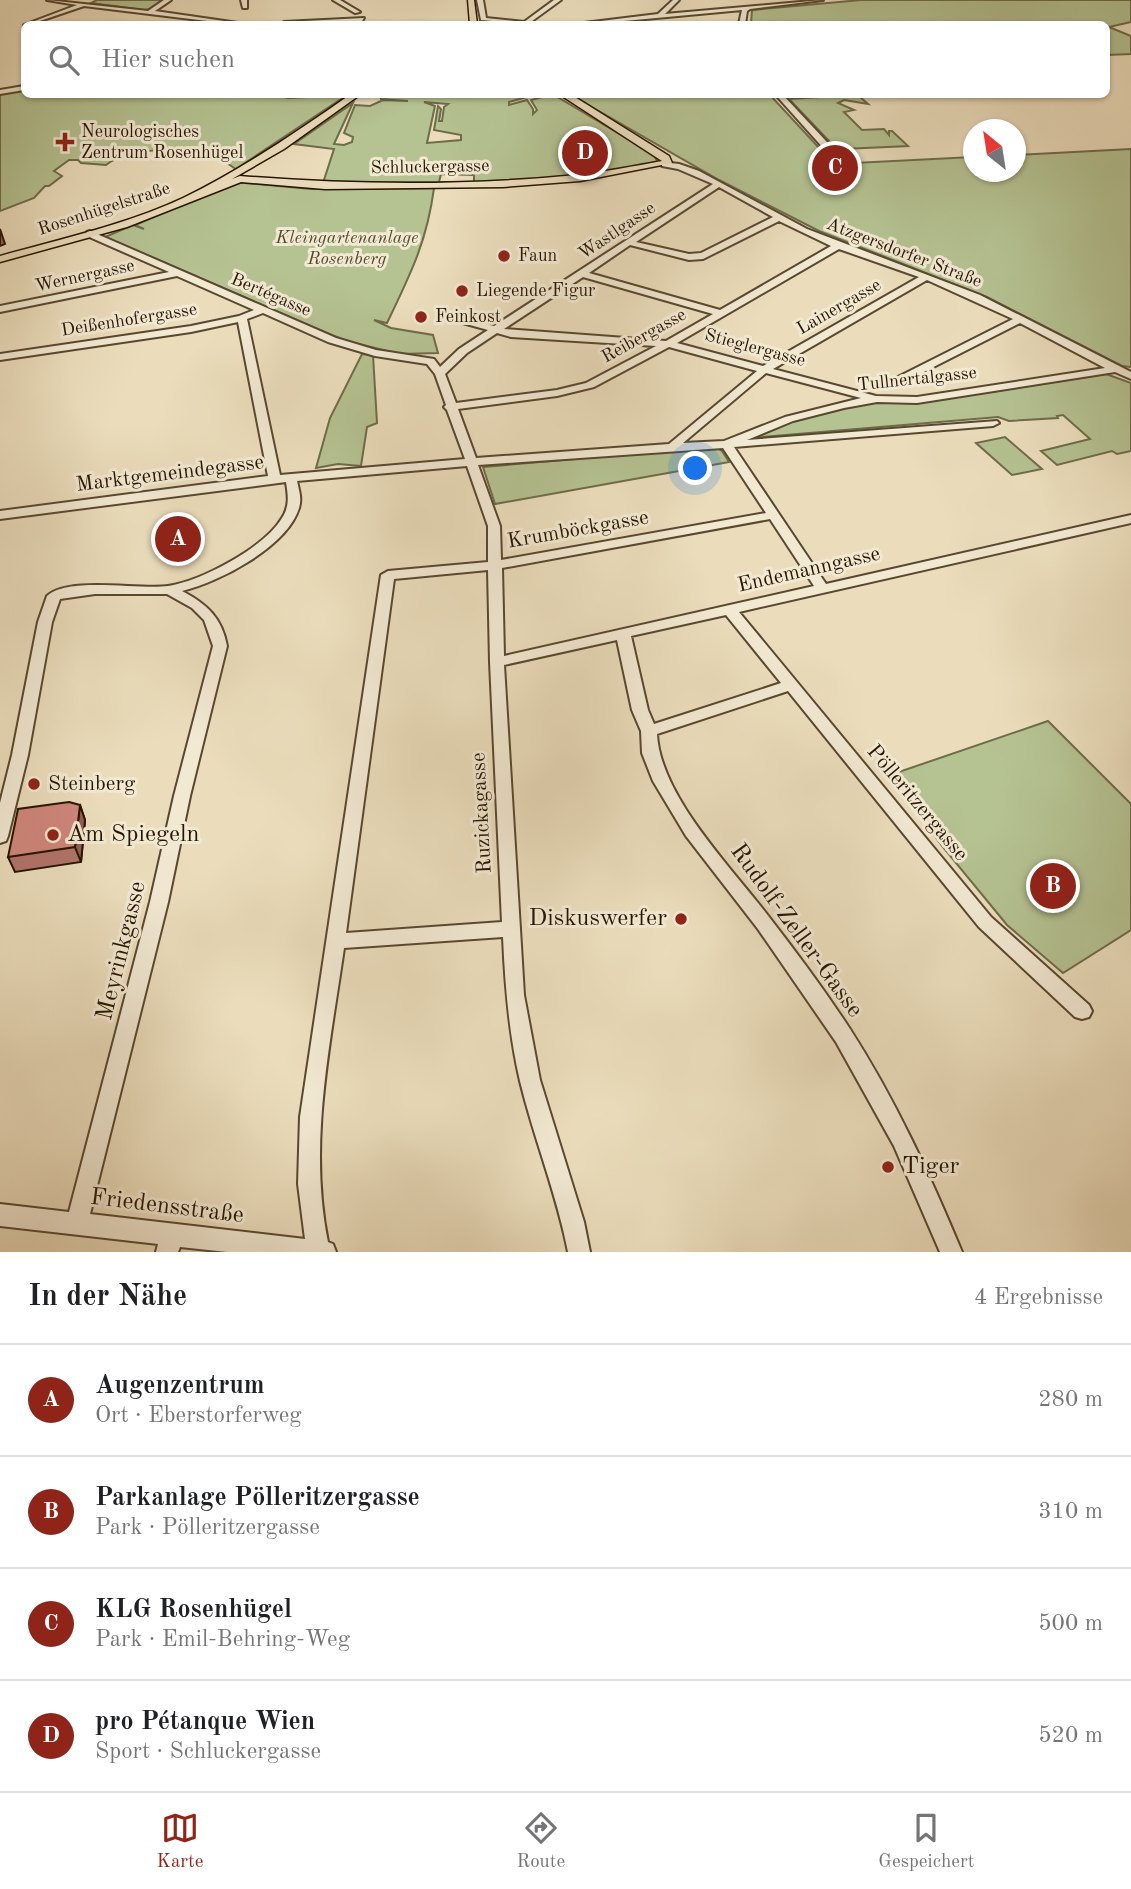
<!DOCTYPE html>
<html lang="de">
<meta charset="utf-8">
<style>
:root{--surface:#fff;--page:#f6f6f6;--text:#202124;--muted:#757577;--line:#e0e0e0;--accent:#8f2418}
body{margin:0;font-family:"Old Standard TT",serif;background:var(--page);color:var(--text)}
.compass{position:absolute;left:963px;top:119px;width:63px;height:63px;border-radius:50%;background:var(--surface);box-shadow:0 2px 5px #0004;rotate:330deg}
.you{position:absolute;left:696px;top:469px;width:24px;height:24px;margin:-18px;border:5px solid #fff;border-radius:50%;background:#1a73e8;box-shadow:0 0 0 10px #1a73e833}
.badge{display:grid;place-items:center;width:46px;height:46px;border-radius:50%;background:var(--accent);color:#fff;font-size:23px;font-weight:700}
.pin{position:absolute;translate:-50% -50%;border:4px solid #fff;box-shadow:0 2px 7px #0006}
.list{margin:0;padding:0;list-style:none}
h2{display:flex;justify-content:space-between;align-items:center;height:91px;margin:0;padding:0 28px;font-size:30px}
h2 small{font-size:23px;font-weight:400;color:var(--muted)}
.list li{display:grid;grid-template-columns:46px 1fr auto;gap:21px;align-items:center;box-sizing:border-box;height:112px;padding:0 28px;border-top:2px solid var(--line)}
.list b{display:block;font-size:26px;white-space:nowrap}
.list p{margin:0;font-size:23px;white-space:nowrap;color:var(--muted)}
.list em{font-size:23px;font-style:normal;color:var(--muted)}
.icon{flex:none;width:38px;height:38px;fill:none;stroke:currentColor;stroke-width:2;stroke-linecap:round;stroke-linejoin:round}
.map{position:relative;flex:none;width:1131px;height:1252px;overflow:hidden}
.search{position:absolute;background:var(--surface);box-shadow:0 2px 5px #0004;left:21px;right:21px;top:21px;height:77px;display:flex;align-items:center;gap:18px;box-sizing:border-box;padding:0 24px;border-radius:10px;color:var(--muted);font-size:26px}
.sheet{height:539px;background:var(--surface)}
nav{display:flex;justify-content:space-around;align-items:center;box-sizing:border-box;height:98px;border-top:2px solid var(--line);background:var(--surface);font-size:19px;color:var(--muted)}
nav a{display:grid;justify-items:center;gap:4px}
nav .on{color:var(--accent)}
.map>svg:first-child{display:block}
.green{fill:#b5c292;stroke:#6e6c49;stroke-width:2;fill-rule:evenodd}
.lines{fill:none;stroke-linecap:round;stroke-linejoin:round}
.minor-casing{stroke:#59482f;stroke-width:4}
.major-casing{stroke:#281600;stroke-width:3}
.minor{fill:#f2e9d3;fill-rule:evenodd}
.major{fill:#ebddbc;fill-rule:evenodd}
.wall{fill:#b2746c;stroke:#281600;stroke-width:2}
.shaded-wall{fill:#915e58;stroke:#281600;stroke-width:2}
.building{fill:#cf877d;stroke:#281600;stroke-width:2}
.poi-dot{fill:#8f2418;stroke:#f2e9d3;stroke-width:2.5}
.labels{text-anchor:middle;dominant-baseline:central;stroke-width:6;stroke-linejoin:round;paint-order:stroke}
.far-poi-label{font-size:18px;fill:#281600;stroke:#f2e9d3;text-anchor:start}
.far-street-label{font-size:18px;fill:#281600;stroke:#f2e9d3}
.far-park-label{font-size:18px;font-style:italic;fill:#524a2c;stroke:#f2e9d3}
.street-label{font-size:21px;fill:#281600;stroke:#f2e9d3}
.poi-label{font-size:21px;fill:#281600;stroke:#f2e9d3;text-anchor:start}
.near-poi-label{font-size:24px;fill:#281600;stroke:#f2e9d3;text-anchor:start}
.near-street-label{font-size:24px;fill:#281600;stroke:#f2e9d3}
</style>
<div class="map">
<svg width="1131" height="1252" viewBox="0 0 1131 1252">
<rect width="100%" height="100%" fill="#ebddbc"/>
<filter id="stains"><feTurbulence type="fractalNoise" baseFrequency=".00286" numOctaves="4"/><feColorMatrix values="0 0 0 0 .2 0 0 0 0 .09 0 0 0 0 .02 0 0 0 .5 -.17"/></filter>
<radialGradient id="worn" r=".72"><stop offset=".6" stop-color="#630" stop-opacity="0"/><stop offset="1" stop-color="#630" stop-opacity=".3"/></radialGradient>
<g class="green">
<polygon points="97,0 164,0 151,9 144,10 91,3"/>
<polygon points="861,0 1131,0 1131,22 1109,27 1131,36 1131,54 1107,55 1106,24 751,24 752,10"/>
<path d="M24,90V94H273L288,98L347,95L236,169C225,162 214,154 202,152C177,147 126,149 106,165L81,163L78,160H69L54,171L62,176L49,186H45L34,198L0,211V94Z"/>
<path d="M380,95H534L509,102V105L527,100L533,109V114L537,110L531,100L546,96L538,95H554L653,154L659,164L549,179L471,183L474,181V175L441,174L439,182H464L323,183L334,149L294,144L353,103L334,144L344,145L352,142L353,137L344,133L355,105L370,106L383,100L408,101L381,99ZM424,102L448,104L444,107L442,121H439L441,109L438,106L434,130L461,135V140L427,143L435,106Z"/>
<polygon points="571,95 770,95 834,164 973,157 974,172 1016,172 1016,155 1131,149 1131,367 1122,366 987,297 819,231 719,180"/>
<polygon points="852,95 860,97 868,104 844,100 838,103 854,110 844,112 862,130 884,129 889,135 889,131 892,131 908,146 843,149 830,142 789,99"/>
<path d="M234,182L311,189L434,188C427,242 410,275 387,323L374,320L391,328L433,335L438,353L400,354L346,341L105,237L133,225L144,229L135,225Z"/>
<polygon points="362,354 373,355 377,423 367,427 361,466 338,464 316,468 330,418"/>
<polygon points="1106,374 1131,383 1131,451 1117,454 1112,451 1057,465 1041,451 1090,439 1063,415 1057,416 1058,418 1009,421 998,417 740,439 791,421 842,407 875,402 925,402"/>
<polygon points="1005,437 1042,469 1012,475 976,443"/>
<polygon points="715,447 722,451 729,462 495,504 483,467"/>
<polygon points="1048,721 1131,804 1131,930 1063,973 1007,925 942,846 890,775"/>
</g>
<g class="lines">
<g class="minor-casing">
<g id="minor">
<polygon points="47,0 148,11 164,0 171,0 155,11 245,24 232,24 84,6 31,24 24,25 77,5"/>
<polygon points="241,0 247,0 247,8 243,8"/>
<polygon points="333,0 340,0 360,12 355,13"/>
<polygon points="477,0 483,0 486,18 524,22 554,0 561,0 528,24 481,20"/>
<polygon points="673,0 679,0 665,14 823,0 750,9 747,11 745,24 739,24 742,10 592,24 576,24 658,14"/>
<polygon points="364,18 362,21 281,24 284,22"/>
<polygon points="24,86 24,90 0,94 0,90"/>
<polygon points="775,94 782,94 840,156 840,160 834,160"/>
<path d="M662,162L679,164L699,171L807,229L980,295L1131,372V379L1115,372L917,403L877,402L844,408L793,421L747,440L997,421L999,423L993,426L734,447L826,584L1131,515V523L739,612L991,917L1089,1005L1092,1011L1089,1017L1082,1019L1075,1017L979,927L788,691L657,734C660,796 732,868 769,917C797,953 825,991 850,1029C895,1099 930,1175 962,1252H940L894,1146L836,1042L758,929L686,836L653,781L642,753L641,731L632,710L617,640L504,665L524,995L540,1080L584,1222L590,1252H568C557,1194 534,1139 520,1081C509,1034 505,985 503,937L344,948C330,1046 308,1144 328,1242L333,1244L336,1252H227L180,1247L178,1252H156L158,1244L0,1226V1204L69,1212L150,902L174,796L213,646L204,620L192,608L167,594H95L60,599L52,622L28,755L8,836L6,841L0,843V803L12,755L38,622L47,596C68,576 139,590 168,586C202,581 265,547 282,518C290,506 288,495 286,482L0,519V511L268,476L238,322L191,332L0,360V354L191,326L239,316L254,310L177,276L0,312V306L169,272L87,236V232L90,231L336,338L376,350L434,359L440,367L459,349L488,330L441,317V313L494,326L713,184L678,169L662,166ZM719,187L773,217L701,253L689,254L636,242ZM779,221L831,246L720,310L589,273L630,245L689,260L703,259ZM839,249L919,277L763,366L677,343ZM583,277L713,314L666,341L504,329ZM927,280L1013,319L892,380V384H900L1020,323L1105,368L917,397L876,396L773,369ZM263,313L328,342L375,356L427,364L435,374L446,405L444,407L447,410L465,459L280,475L247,319ZM497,333L511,337L656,346L586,383L557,390L456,403L445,374L467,353ZM669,347L757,371L669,444L476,458L458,409L557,396L594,387ZM766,373L861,398L785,417L724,441L683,443ZM723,448L766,513L501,560L500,526L478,465ZM467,466L488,526V562L388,571L381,575L300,1117L298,1184L305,1239L90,1214L168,902L190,796L227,646C222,618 207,604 182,591C219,582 287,547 299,508C302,499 299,490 297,481ZM770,519L814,586L504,656L502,568ZM488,570L490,662L502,922L346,933L394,579ZM726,615L781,683L654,724L648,710L631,636Z"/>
</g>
</g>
<g class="major-casing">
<g id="major">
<polygon points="468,0 474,0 477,24 470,24"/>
<path d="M351,94H361L284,149L232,179L240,176C352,185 466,186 577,175C605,172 634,166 662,161L559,94H570L669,156L672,163L580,181L503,187L325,189L241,182L127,227L0,262V256C61,239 125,225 183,198C242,169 297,132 351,94Z"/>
</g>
</g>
<use href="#minor" class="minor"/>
<use href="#major" class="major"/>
</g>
<polygon class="wall" points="80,805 85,820 81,862 15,872 8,857"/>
<g class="shaded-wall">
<polygon points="0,229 5,244 0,246"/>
<polygon points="80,805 85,820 81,862 75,847"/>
</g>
<polygon class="building" points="69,802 80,805 75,847 8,857 18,809"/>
<g class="poi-dot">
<path d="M61.5 131.5h7v7h7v7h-7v7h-7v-7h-7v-7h7z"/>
<circle cx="504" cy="256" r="7"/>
<circle cx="462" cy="291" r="7"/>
<circle cx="421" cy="317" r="7"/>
<circle cx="34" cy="784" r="7"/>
<circle cx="53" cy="835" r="7"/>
<circle cx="681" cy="919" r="7"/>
<circle cx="888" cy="1167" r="7"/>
</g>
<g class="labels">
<g class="far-poi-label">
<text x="81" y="132">Neurologisches<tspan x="81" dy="21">Zentrum Rosenhügel</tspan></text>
<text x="518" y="256">Faun</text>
<text x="476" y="291">Liegende Figur</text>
<text x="435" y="317">Feinkost</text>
</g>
<g class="far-street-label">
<text transform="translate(430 167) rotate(-1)">Schluckergasse</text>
<text transform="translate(104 209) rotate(-18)">Rosenhügelstraße</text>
<text transform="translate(617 231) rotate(-34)">Wastlgasse</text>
<text transform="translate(904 253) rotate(21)">Atzgersdorfer Straße</text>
<text transform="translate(85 276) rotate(-12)">Wernergasse</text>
<text transform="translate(271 295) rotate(23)">Bertégasse</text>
<text transform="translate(839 307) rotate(-30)">Lainergasse</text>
<text transform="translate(129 320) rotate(-9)">Deißenhofergasse</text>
<text transform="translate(644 336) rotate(-29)">Reibergasse</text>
<text transform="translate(755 348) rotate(15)">Stieglergasse</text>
<text transform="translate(917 379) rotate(-6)">Tullnertalgasse</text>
</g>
<g class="far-park-label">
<text x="347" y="238">Kleingartenanlage<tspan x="347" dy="21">Rosenberg</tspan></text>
</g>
<g class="street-label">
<text transform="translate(170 474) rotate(-7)">Marktgemeindegasse</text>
<text transform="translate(578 530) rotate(-10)">Krumböckgasse</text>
<text transform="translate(809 570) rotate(-13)">Endemanngasse</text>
<text transform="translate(917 803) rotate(50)">Pölleritzergasse</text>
<text transform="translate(482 813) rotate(-93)">Ruzickagasse</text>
</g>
<g class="poi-label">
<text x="48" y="784">Steinberg</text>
</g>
<g class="near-poi-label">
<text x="67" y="835">Am Spiegeln</text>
<text x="667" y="919" text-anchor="end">Diskuswerfer</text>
<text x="902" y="1167">Tiger</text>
</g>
<g class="near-street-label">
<text transform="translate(796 931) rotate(54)">Rudolf-Zeller-Gasse</text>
<text transform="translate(122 951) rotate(-76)">Meyrinkgasse</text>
<text transform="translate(167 1207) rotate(7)">Friedensstraße</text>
</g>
</g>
<rect width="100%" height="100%" filter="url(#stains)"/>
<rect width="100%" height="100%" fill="url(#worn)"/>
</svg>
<svg class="compass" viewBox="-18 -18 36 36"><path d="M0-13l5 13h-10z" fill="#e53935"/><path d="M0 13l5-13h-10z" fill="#757577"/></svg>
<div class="you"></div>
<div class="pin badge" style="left:178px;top:539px">A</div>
<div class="pin badge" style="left:1053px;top:886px">B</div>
<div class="pin badge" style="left:835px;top:168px">C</div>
<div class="pin badge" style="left:585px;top:153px">D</div>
<div class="search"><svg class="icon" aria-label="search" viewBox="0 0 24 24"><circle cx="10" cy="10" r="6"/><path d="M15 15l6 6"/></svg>Hier suchen</div>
</div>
<section class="sheet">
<h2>In der Nähe<small>4 Ergebnisse</small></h2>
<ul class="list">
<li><span class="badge">A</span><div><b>Augenzentrum</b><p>Ort · Eberstorferweg</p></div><em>280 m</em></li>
<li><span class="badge">B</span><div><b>Parkanlage Pölleritzergasse</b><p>Park · Pölleritzergasse</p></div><em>310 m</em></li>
<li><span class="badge">C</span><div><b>KLG Rosenhügel</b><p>Park · Emil-Behring-Weg</p></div><em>500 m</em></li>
<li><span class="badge">D</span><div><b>pro Pétanque Wien</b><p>Sport · Schluckergasse</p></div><em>520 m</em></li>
</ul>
</section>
<nav>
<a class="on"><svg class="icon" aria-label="map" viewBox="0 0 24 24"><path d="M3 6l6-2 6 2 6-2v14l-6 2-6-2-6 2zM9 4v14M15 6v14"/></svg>Karte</a>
<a><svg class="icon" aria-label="directions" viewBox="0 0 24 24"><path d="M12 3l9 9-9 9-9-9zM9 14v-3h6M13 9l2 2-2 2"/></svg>Route</a>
<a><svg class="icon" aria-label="saved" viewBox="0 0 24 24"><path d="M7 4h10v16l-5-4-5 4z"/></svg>Gespeichert</a>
</nav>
